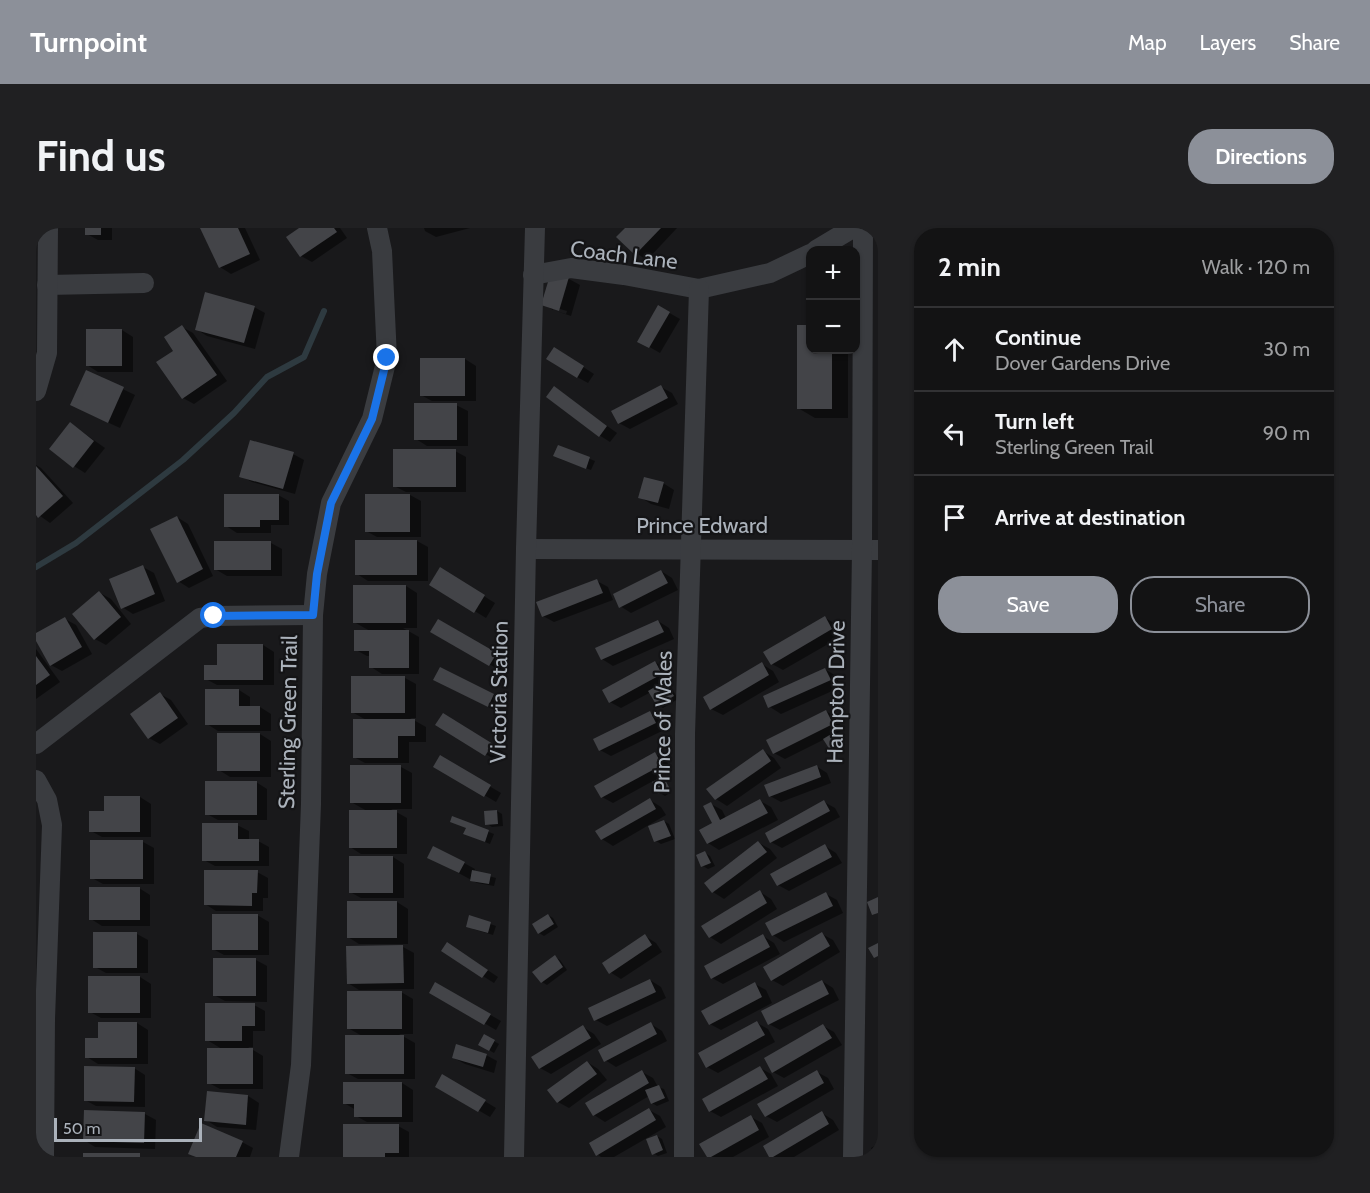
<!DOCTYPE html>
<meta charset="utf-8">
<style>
:root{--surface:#131314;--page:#202022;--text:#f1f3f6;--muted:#9d9ea0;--line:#323234;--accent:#8c9099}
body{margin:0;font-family:Cabin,sans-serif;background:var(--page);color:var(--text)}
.controls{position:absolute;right:18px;top:18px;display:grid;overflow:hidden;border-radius:12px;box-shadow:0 2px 4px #0004}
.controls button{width:54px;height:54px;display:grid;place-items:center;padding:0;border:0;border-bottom:2px solid var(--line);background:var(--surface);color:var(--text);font:30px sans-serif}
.scale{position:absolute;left:18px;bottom:15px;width:148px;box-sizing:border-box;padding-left:6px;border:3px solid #abb2bb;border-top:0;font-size:16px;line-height:21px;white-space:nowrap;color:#abb2bb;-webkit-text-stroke:4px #141416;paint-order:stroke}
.stop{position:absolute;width:18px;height:18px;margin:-14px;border:4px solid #1a73e8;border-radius:50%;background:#fff}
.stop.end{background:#1a73e8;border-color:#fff;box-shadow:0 2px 6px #0008}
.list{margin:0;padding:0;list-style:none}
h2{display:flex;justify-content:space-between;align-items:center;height:78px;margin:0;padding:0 24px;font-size:26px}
h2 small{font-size:20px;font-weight:400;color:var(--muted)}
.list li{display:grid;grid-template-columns:39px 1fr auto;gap:18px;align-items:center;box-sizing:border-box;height:84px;padding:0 24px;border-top:2px solid var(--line)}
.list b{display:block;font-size:22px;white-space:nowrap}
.list p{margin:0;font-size:20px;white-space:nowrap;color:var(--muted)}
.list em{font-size:20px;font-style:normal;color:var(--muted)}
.actions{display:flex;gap:12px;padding:18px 24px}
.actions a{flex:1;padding:14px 0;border:2px solid var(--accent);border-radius:24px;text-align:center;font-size:21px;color:var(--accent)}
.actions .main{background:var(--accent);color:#fff}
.icon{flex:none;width:33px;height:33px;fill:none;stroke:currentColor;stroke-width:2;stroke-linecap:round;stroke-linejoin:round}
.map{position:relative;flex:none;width:842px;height:929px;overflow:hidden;border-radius:24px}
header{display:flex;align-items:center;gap:36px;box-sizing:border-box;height:84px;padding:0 30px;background:var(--accent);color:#fff}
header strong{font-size:28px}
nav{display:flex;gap:33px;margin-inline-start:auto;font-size:21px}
.intro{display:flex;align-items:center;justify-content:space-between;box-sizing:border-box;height:144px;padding:0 36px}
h1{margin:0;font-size:42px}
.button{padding:15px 27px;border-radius:24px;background:var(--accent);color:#fff;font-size:21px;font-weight:700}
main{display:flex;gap:36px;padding:0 36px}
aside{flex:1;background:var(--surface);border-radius:24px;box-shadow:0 2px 4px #0004}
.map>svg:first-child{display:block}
.shadow{fill:#0007}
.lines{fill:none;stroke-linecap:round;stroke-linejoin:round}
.stream{stroke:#2e3a40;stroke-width:6}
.building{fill:#434448}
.minor{stroke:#3a3c40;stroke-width:20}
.route{stroke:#1a73e8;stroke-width:8}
.labels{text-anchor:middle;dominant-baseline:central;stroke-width:4.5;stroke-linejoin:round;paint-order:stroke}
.street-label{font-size:22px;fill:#abb2bb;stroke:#141416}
</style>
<header>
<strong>Turnpoint</strong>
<nav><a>Map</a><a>Layers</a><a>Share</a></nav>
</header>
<div class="intro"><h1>Find us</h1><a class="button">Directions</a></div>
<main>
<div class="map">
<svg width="842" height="929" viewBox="0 0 842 929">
<rect width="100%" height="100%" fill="#19191b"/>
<g class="shadow">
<polygon points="51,0 76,0 76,12 62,12 51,6"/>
<polygon points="166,0 209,0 224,32 195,46 184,39"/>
<polygon points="266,0 304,0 311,10 276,34 265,28"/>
<polygon points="388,0 434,0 400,9 389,3"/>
<polygon points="591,0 641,0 611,32 600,25"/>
<polygon points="516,46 533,51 544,57 535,88 517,82 530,86 531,83 517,79 517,82 507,76"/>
<polygon points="218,79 229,85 219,121 171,108 160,101"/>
<polygon points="623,79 644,91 624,125 603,113"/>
<polygon points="146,99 157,105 191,153 158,176 147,170 140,123"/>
<polygon points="763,99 774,99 774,122 812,122 812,190 779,190 762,180"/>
<polygon points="86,102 97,109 97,144 62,144 51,137"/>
<polygon points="529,127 558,146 552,155 541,149"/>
<polygon points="429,131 440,138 440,173 396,173 385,167"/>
<polygon points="51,144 99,167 84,200 47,183"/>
<polygon points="625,159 636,165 642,176 594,201 583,195"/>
<polygon points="518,160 581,205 574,214 563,207"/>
<polygon points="420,177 432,183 432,218 391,218 380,211"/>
<polygon points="35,196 69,220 49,245 38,238"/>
<polygon points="523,219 559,233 555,242 524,231"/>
<polygon points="419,223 430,229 430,264 370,264 358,258"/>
<polygon points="257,226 268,232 259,266 216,254 205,248"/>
<polygon points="0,237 5,240 37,275 14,295 0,285"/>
<polygon points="627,255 638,262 633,281 615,276 604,269"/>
<polygon points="242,267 253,273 253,297 235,297 235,305 201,305 190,298"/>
<polygon points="374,267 385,273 385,309 341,309 330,303"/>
<polygon points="141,289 152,296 177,348 153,360 142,353"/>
<polygon points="321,313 381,313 392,319 392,353 332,353 321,346"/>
<polygon points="235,315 246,321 246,348 191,348 179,341"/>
<polygon points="107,339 118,345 129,373 97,386 86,379"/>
<polygon points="404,341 459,375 450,390 395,356"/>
<polygon points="625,343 636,350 642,362 595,385 584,378"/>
<polygon points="561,353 572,359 577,372 518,394 507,388"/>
<polygon points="370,358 381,365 381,400 367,400 383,409 383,446 346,446 335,439 335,428 331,428 320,422 334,403 318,394"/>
<polygon points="64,365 75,371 95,396 70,417 59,411"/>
<polygon points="789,390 800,396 806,408 747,442 736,436"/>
<polygon points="29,391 40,397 56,426 26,443 15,437 0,410 0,407"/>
<polygon points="402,393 471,432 465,443 396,403"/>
<polygon points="622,393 633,400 638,411 577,438 566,431"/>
<polygon points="227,417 238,424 238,457 181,457 170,451 183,439"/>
<polygon points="0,421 24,454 0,471"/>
<polygon points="619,434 630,441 636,452 630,455 634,457 642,471 627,480 622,477 615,464 585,480 574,474"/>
<polygon points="726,436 737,443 743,454 687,487 675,481"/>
<polygon points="404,441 469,474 463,484 410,458"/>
<polygon points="789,441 800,448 805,459 745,486 734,479 729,468"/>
<polygon points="316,450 369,450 380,456 380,490 374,490 390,499 390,514 373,514 373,535 329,535 318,529 332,493 316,484"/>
<polygon points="203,462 214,469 214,479 224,479 235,486 235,503 182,503 171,496"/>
<polygon points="124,466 135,472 152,496 124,516 113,510"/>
<polygon points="790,483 801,490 807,502 798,507 802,509 808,520 801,524 796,521 789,511 749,531 738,525"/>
<polygon points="614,485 625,491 630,501 575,528 564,522"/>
<polygon points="418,493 467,524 461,533 401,496"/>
<polygon points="224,506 235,513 235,549 194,549 183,542"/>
<polygon points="727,523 738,530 745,540 691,578 680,571"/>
<polygon points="619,526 630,532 636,543 625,549 630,552 627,552 634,565 629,568 624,565 617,553 577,575 566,569"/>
<polygon points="404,529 465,565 460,574 399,538"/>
<polygon points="780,538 791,545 795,555 745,574 734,568"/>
<polygon points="365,539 376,545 376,581 355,581 371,590 371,626 325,626 314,619 331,583 315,574"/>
<polygon points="220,554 231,561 231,592 182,592 171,586"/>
<polygon points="104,569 115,576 115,609 66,609 55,603 70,584"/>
<polygon points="614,572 625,579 630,587 577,618 566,611"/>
<polygon points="724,573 735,579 742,592 683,622 672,615 678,596 675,576 686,582 690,590"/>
<polygon points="788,574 799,580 804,589 746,620 735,614 731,605"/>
<polygon points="461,583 466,586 467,598 456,599 451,596"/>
<polygon points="417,590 458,606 454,616 434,608 431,600"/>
<polygon points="628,593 633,596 639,611 625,616 620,613"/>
<polygon points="201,597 213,603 213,613 222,613 233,619 233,638 179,638 168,632"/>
<polygon points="107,614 118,620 118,656 67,656 56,650"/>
<polygon points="723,615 734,621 741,630 688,671 677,664 670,655"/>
<polygon points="789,618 800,625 806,635 753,663 742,657"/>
<polygon points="669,625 674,628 679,638 672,641 667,638"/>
<polygon points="357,629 368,636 368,670 325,670 314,664"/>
<polygon points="404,635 428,635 439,641 438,644 460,650 458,658 441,655"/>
<polygon points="221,644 232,650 232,670 227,670 227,683 180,683 169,676"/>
<polygon points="103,660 114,667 114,698 66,698 55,691"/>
<polygon points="724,664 735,671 741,681 685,716 674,709"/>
<polygon points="790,666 801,672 807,685 748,714 737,707"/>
<polygon points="361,674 372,681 372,716 323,716 312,709"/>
<polygon points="221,687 233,694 233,727 188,727 177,721"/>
<polygon points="512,687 517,690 522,699 508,708 503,705"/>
<polygon points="434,689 460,698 457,707 437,701"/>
<polygon points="101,706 112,712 112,745 70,745 59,739"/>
<polygon points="786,706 797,712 804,724 747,758 736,752"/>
<polygon points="609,708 620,715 626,724 585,751 574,744"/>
<polygon points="727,708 738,715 744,726 687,756 676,750"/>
<polygon points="367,719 378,725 378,761 323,762 312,755"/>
<polygon points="407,723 423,723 462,749 458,755"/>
<polygon points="519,729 524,732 531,742 511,757 506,754"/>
<polygon points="220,732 231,738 231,774 189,773 178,767"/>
<polygon points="104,749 115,756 115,790 65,790 54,784"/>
<polygon points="614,752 625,759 630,770 571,798 560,792"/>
<polygon points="786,753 797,760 803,772 744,802 733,796"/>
<polygon points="400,756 465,793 460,802 395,764"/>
<polygon points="719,756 730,762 736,775 685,802 674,796"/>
<polygon points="365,764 377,771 377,806 363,806 379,815 379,851 322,851 311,845 328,809 312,800"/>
<polygon points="218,777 229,783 229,803 217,803 217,819 212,819 227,828 227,861 184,861 173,855 186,821 171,812"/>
<polygon points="101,795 112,802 112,836 62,836 51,829 64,811"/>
<polygon points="721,795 732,801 739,814 682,845 671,839"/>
<polygon points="615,796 626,803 631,813 580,839 569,832"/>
<polygon points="787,798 798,804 806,817 748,850 737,844"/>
<polygon points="547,799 558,806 565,816 515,846 504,840"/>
<polygon points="449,808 463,816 458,825 444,817"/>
<polygon points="450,827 461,833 458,845 429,836 418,830"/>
<polygon points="551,834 562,841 571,852 533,880 522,874"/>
<polygon points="98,840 109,847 109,879 60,878 49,872"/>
<polygon points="724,840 735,846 742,858 685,889 674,883"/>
<polygon points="606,844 617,850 622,859 628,861 633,873 621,878 616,875 613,868 569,894 558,887"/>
<polygon points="781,844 792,850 798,861 741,894 730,888"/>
<polygon points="407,848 460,880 454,889 401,858"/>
<polygon points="308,855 366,855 377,862 377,894 331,894 320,888 320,882 308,875"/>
<polygon points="172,864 212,868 223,875 220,902 181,899 170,892"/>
<polygon points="613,882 624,888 630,899 578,929 565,929 561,926"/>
<polygon points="786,885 797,892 803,902 758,929 735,929"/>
<polygon points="109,886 120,892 119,921 59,919 48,912"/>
<polygon points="715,889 726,895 733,909 697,929 672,929"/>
<polygon points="362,898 373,904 373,929 308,929"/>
<polygon points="621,908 626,911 631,925 622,928 617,925"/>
<polygon points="206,914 217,920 214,929 161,929"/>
<polygon points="842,916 842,929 840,929 835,920"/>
</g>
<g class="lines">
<polyline class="stream" points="0,339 40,315 147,232 198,185 231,149 268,129 288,83"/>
</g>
<g class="building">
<rect x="49" y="0" width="16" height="7"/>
<polygon points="164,0 202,0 214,26 183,40"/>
<polygon points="263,0 298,0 301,4 264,29 250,9"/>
<polygon points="589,0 625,0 599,27 580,9"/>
<polygon points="515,44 533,49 523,83 505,77"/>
<polygon points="169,64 219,78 208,115 159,102"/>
<polygon points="622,77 634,84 613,120 601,114"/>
<polygon points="146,97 181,147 146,171 120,134 137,123 128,109"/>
<polygon points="761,97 774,97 774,122 796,122 796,181 761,181"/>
<rect x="50" y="101" width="36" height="37"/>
<polygon points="518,119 548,138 541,150 510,131"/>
<rect x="384" y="130" width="45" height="38"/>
<polygon points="50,142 88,159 72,195 34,177"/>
<polygon points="625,157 632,170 582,196 575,183"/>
<polygon points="518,158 571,198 563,209 510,169"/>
<rect x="378" y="175" width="43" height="37"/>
<polygon points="34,194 58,213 37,240 13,221"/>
<polygon points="214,212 258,224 247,261 203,249"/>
<polygon points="522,217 554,229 550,241 517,228"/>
<rect x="357" y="221" width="63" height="38"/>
<polygon points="0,238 27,268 2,290 0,287"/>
<polygon points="608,249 628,254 622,275 602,270"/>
<polygon points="188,266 243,266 243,292 224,292 224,299 188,299"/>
<rect x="329" y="266" width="45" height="38"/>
<polygon points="141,288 167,341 141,355 114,301"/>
<rect x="319" y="312" width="62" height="35"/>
<rect x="178" y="313" width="57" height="29"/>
<polygon points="107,337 119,366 85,381 73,351"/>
<polygon points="404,339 449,367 438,385 393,357"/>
<polygon points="625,342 632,355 583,380 577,366"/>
<polygon points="561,351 567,365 506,389 500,374"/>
<rect x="317" y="357" width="53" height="38"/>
<polygon points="63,363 85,389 58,412 36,386"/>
<polygon points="789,388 796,401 735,437 727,424"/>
<polygon points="29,389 46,419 14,438 0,413 0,405"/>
<polygon points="402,391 461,425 453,438 394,404"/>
<polygon points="622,392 628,404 565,432 559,420"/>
<polygon points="318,402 373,402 373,440 333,440 333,423 318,423"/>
<polygon points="181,416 227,416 227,452 168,452 168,437 181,437"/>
<polygon points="0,428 14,447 0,457"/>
<polygon points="619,433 626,446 573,475 566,462"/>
<polygon points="726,434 733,447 674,482 667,469"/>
<polygon points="404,439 458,466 452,479 397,452"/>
<polygon points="789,440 795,452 732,480 727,468"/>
<rect x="315" y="448" width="54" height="37"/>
<polygon points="629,453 638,468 621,478 612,463"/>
<polygon points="169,461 203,461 203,478 224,478 224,497 169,497"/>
<polygon points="124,464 142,490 112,511 94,486"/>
<polygon points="790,482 797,496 737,526 730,512"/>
<polygon points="614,483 620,495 563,523 557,511"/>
<polygon points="407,485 457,516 449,528 399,497"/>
<polygon points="317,491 379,491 379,508 362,508 362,530 317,530"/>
<rect x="181" y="505" width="43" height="38"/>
<polygon points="797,505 804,517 794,522 787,511"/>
<polygon points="727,521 735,533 679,572 670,561"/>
<polygon points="619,524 626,537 565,570 558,558"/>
<polygon points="404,527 455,557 448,569 397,539"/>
<rect x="314" y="537" width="51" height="38"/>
<polygon points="781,537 785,549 733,569 728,557"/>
<polygon points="627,548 634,561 622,566 616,554"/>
<rect x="169" y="553" width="52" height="34"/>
<polygon points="68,568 104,568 104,604 53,604 53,583 68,583"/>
<polygon points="614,570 620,581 565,612 559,603"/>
<polygon points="724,571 732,585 671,616 663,602 676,595 667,578 675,574 684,592"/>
<polygon points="788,572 794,583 734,615 729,605"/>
<rect x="313" y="582" width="48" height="38"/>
<polygon points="461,582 462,596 449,597 448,583"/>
<polygon points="416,588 453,602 449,614 427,606 430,600 414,594"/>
<polygon points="628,592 635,608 618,614 612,598"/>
<polygon points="166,595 202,595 202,611 223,611 223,633 166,633"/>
<rect x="54" y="612" width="53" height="39"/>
<polygon points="722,613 731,624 676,665 668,655"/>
<polygon points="789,616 796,629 741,658 734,646"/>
<polygon points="397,618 429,634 423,645 391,630"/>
<polygon points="669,623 675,635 665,639 660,627"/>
<rect x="313" y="628" width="44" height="37"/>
<polygon points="168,642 222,642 221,665 216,665 216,678 168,677"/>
<polygon points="436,642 455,646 453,656 434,653"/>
<rect x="53" y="659" width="51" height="33"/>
<polygon points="724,662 731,675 673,710 665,698"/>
<polygon points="790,664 797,678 736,708 729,695"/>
<polygon points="842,669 842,685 836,687 831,674"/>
<rect x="311" y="673" width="50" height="37"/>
<rect x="176" y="686" width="46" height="36"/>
<polygon points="512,686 518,696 502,706 496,696"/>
<polygon points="433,687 455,694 452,705 430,699"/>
<rect x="57" y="704" width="44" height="36"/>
<polygon points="786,704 794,718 735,753 727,739"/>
<polygon points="609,706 616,717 573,746 566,735"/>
<polygon points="727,706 734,719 675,751 668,738"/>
<polygon points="411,714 452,742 446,750 405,723"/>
<polygon points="842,715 842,728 838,730 832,720"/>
<polygon points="367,717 368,755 311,756 310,718"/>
<polygon points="519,727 527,739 505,755 496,744"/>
<rect x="177" y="730" width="43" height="38"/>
<rect x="52" y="748" width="52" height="37"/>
<polygon points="614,751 620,764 558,793 552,780"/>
<polygon points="786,752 793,766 732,797 725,783"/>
<polygon points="399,754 455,786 448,797 393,765"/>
<polygon points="719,754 726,769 673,797 665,783"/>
<rect x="311" y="763" width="55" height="38"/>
<polygon points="169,775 219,775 219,798 206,798 206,813 169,813"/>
<polygon points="721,793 729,807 670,840 662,825"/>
<polygon points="62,794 101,794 101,830 49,830 49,810 62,810"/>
<polygon points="615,794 621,806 568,834 562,822"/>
<polygon points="787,796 796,810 736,845 728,830"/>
<polygon points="547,797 555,810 503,841 495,829"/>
<polygon points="448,806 459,812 453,823 442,817"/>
<rect x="309" y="807" width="59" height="39"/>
<polygon points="420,816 451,826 447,839 416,830"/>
<rect x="171" y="820" width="46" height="36"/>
<polygon points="551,833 561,846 521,875 511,862"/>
<polygon points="48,838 99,839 98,874 48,873"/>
<polygon points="724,838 732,851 673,884 666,871"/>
<polygon points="606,842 613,855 557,888 549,875"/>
<polygon points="781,842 788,855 729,889 721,876"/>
<polygon points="406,846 450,872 442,884 399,859"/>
<polygon points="307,854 366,854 366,889 318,889 318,876 307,876"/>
<polygon points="623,857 629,870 615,876 609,862"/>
<polygon points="171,863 212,867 210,897 168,893"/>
<polygon points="613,880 620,892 560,928 553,915"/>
<polygon points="48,882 109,884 108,915 47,913"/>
<polygon points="786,883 793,896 737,929 733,929 727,918"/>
<polygon points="715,887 723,902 675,929 671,929 663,916"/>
<polygon points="165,895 207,913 200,929 160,929 152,926"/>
<polygon points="307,896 363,896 363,925 349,925 349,929 307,929"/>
<polygon points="621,907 627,922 616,927 610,911"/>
<rect x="47" y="925" width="57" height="4"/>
</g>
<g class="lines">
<g class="minor">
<polyline points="780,22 817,0"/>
<polyline points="497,47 535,40 588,47 663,61 734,45 774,26"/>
<polyline points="11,57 108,55"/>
<polyline points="0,163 11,125 12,0"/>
<polyline points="490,321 842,322"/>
<polyline points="0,516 164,390 178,388 277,387"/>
<polyline points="0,552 11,572 16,597 9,791 8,929"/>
<polyline points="253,929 265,837 275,576 277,387 281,346 295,275 336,191 351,130 346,23 341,0"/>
<polyline points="478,929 490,321 499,0"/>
<polyline points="648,929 649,506 663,61"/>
<polyline points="817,929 826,322 827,0"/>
</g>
</g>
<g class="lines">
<polyline class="route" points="178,388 277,387 281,346 295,275 336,191 351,130"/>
</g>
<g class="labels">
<g class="street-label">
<text transform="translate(588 27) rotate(7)">Coach Lane</text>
<text x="666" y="297">Prince Edward</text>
<text transform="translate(463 464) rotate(-89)">Victoria Station</text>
<text transform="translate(800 464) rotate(-89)">Hampton Drive</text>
<text transform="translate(252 494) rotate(-89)">Sterling Green Trail</text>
<text transform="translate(627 494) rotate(-89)">Prince of Wales</text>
</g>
</g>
</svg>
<div class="controls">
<button>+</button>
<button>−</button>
</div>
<div class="scale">50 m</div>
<div class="stop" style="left:178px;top:388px"></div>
<div class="stop end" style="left:351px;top:130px"></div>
</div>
<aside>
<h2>2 min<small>Walk · 120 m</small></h2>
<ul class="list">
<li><svg class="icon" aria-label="ahead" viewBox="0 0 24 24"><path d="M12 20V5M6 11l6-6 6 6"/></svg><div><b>Continue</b><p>Dover Gardens Drive</p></div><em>30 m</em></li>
<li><svg class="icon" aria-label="left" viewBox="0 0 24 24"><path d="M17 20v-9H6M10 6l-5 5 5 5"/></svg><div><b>Turn left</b><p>Sterling Green Trail</p></div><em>90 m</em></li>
<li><svg class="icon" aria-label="arrive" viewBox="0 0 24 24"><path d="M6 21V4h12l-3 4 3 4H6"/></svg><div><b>Arrive at destination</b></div></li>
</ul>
<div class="actions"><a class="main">Save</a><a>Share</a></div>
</aside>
</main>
